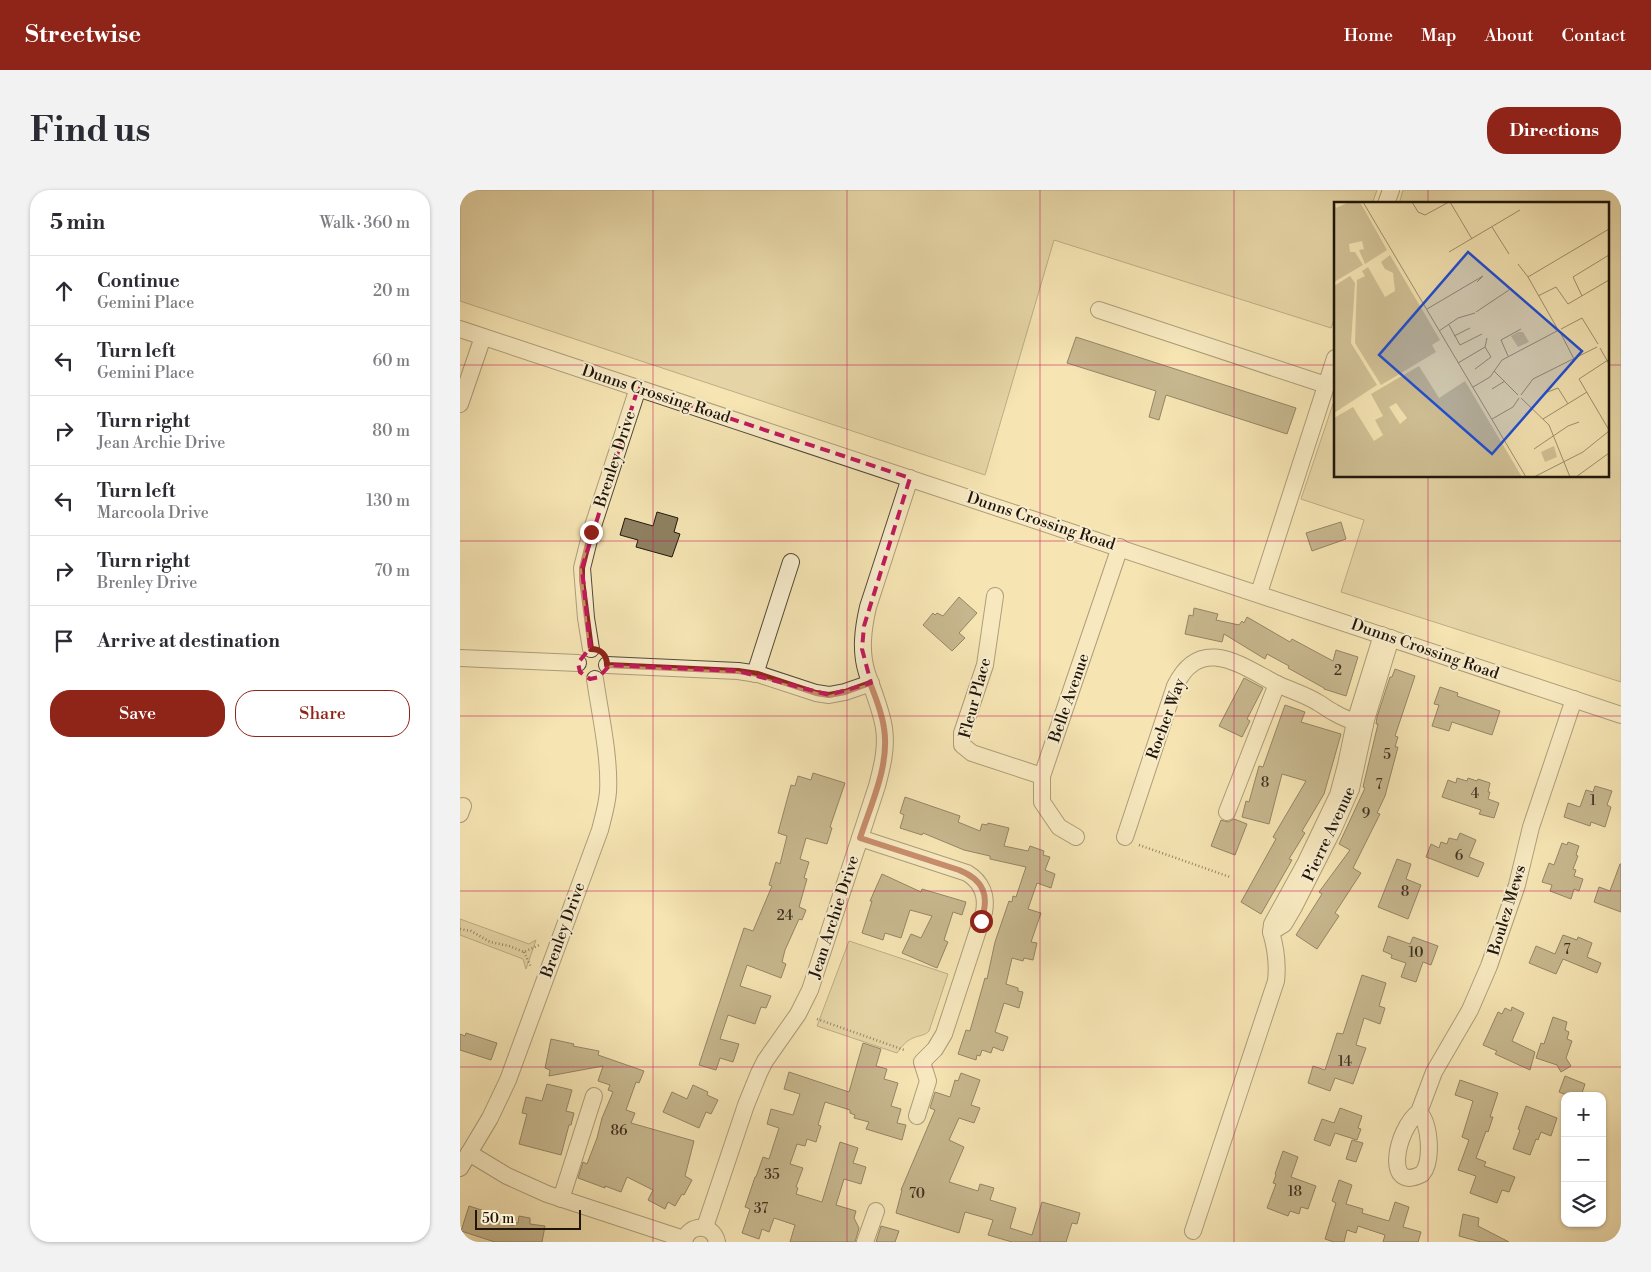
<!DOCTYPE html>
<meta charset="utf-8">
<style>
:root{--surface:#fff;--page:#f2f2f3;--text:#2b2b33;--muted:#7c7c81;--line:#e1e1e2;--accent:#8f2418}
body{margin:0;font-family:"Libre Bodoni",serif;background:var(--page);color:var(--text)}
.controls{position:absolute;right:15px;bottom:15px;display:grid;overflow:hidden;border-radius:10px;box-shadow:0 1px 4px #0004}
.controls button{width:45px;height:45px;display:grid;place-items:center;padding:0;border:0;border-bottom:1px solid var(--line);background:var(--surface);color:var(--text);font:25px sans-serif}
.scale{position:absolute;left:15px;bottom:12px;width:106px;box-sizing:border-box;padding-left:5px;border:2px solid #1f150a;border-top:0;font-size:14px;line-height:18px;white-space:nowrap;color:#1f150a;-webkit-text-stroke:4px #f8edce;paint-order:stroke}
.stop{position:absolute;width:15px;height:15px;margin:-11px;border:4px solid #8f2418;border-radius:50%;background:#fff}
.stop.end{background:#8f2418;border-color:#fff;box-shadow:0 1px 5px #0008}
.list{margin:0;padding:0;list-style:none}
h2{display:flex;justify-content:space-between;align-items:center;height:65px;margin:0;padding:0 20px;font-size:21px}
h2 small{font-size:16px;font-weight:400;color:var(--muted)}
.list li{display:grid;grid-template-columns:32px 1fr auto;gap:15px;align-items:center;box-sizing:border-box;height:70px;padding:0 20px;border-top:1px solid var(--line)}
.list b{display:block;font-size:19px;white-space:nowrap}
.list p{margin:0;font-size:16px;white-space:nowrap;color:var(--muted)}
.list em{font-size:16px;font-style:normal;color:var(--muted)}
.actions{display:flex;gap:10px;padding:15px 20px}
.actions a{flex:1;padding:11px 0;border:1px solid var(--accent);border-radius:20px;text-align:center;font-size:18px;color:var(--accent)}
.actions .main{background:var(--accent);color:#fff}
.icon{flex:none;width:28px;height:28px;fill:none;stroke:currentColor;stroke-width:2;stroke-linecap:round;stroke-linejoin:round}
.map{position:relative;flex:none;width:1161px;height:1052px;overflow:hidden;border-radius:20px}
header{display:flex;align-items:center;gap:30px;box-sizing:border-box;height:70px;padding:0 25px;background:var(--accent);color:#fff}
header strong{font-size:24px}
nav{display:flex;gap:28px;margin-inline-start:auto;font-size:18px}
.intro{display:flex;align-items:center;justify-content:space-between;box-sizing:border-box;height:120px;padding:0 30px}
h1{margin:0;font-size:35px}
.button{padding:12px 22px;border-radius:20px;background:var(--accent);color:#fff;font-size:18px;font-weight:700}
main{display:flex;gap:30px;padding:0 30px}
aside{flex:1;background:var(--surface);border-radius:20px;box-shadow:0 1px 4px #0004}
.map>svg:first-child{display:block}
.green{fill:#d1c196;stroke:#786b50}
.building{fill:#8e8162;stroke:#1f150a}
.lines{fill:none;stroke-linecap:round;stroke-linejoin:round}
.minor-casing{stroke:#544934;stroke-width:18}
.path{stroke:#1f150a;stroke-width:2.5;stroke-dasharray:1 2.5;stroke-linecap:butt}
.minor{stroke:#f8edce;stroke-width:16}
.route{stroke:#8f2418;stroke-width:6}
.marked{fill:none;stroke:#c2185b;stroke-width:4;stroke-dasharray:10 6;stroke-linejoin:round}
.grid{fill:none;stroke:#c2185b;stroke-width:1;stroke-opacity:0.55}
.labels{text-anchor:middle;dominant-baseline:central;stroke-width:4;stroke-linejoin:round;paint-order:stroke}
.number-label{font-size:14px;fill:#3b3020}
.street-label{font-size:16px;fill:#1f150a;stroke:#f8edce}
.inset-road{fill:none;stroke:#9f916f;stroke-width:1}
.view{fill:#1d4ed8;fill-opacity:0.15;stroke:#1d4ed8;stroke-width:2.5}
.inset-edge{fill:none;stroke:#1f150a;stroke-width:2.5}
</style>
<header>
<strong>Streetwise</strong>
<nav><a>Home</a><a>Map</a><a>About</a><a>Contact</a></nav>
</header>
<div class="intro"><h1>Find us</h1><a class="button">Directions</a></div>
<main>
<aside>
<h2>5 min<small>Walk · 360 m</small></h2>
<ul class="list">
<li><svg class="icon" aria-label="ahead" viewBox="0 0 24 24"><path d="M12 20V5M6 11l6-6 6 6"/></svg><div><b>Continue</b><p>Gemini Place</p></div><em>20 m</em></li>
<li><svg class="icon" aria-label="left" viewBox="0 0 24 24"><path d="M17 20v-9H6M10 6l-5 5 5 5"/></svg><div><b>Turn left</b><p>Gemini Place</p></div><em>60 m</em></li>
<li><svg class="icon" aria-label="right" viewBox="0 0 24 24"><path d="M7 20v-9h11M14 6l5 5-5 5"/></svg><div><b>Turn right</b><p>Jean Archie Drive</p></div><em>80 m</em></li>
<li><svg class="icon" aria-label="left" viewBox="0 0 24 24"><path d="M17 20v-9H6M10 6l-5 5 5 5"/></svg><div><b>Turn left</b><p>Marcoola Drive</p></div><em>130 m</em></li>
<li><svg class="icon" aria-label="right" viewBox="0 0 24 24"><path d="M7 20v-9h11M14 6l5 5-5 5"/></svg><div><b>Turn right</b><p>Brenley Drive</p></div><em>70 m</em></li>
<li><svg class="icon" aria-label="arrive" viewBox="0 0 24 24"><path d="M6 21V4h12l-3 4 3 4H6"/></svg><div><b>Arrive at destination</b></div></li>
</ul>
<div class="actions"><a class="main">Save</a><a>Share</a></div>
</aside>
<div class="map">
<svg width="1161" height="1052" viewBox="0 0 1161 1052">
<rect width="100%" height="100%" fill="#f5e4b3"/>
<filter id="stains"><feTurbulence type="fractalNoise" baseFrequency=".004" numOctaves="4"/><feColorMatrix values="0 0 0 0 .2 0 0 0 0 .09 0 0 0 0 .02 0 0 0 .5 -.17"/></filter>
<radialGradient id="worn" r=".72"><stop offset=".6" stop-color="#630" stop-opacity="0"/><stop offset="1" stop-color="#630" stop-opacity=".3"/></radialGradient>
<g class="green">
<polygon points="0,0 917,0 912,14 875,14 875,126 871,138 594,50 525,285 0,111"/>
<polygon points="943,0 1161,0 1161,492 881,402 904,330 841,309 875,208 875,286 1147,286 1147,14 939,14"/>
<polygon points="0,729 69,754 76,750 66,779 63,769 0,745"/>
<path d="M389,751L488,784L469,841C464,846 460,845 453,848C446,851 442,856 437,863L357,836Z"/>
</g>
<g class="building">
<polygon points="616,147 836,218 827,244 706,205 699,230 689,227 696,201 607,173"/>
<polygon points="197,322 218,328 214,342 220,344 212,367 176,357 178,350 160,345 165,328 193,336"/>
<polygon points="881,332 886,349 852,361 846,343"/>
<polygon points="499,407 517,423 499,443 505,448 492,461 463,435 473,423 475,425 477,423 483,426"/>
<polygon points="734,418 758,424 756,430 779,435 782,431 784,433 787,427 830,452 832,449 873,471 876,460 898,467 886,506 864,499 864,498 828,478 829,476 807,464 805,469 764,444 762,452 725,444 729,425 733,426"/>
<polygon points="935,479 955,486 935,546 938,547 935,557 938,557 925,606 917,623 920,624 893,678 901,683 875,723 879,726 857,759 836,745 862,704 859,702 890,660 879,654 905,598 903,597 918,534 916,534 917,527 930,487 932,487"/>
<polygon points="784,488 803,498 787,529 790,531 782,547 759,536"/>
<polygon points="980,497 998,503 997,506 1040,521 1032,545 992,532 989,541 972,536 979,515 974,514"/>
<polygon points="825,515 845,522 841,532 881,544 864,604 842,641 845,643 829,669 832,670 801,724 781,712 816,649 813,647 846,591 822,584 809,634 782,627 786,611 789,612 799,576 803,577"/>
<polygon points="353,583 385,593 370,637 372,638 367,654 346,648 340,669 349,672 344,688 347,689 339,717 346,720 342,730 339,729 325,760 322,772 326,774 321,788 287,775 280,796 311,806 306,818 301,817 295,834 268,825 260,849 279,854 273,872 260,868 256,880 239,875 284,738 293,741 312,696 309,695 316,672 320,674 327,646 318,643 331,595 335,596 338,586 351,590"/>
<polygon points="997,588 1007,591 1008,588 1017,591 1018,589 1030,593 1028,602 1030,602 1028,609 1039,613 1034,628 1019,624 1021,620 982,607 988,590 996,593"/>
<polygon points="1135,596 1152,601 1147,615 1151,617 1145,637 1131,632 1130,636 1104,627 1108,613 1120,617 1126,600 1133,602"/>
<polygon points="445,607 500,626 498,632 520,641 522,634 527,635 528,633 549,638 544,656 568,661 570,656 584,661 583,665 590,667 585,680 595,684 591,698 577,693 568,719 581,723 571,752 577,753 573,770 564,768 563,771 552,768 546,794 558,798 558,801 563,802 559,818 544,813 535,842 548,847 543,861 533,857 531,863 522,860 520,866 517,865 516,870 498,864 506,840 510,841 525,788 527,789 535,752 549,711 552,712 553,706 556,707 566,677 530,669 530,666 504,660 463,643 462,645 440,638 444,625 440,623"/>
<polygon points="774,629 787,634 775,665 751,656 761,630 768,632"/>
<polygon points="1000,643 1016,650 1009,667 1024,673 1018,687 966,667 971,654 979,658 981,652 987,654 989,648 997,650"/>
<polygon points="1108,652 1119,656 1116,665 1118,666 1113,679 1116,680 1114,686 1123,689 1119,701 1114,699 1111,709 1090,701 1092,695 1082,692 1089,673 1094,675 1102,653 1107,655"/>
<polygon points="937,669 951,674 946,689 961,695 948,729 918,717"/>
<polygon points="1160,674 1161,674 1161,722 1134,712 1139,697 1150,701"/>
<polygon points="422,684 461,702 462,699 506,712 502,725 493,722 484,750 488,752 477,778 442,763 451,744 461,748 472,726 450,720 441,748 425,743 423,750 402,743 412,711 410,711"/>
<polygon points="1103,745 1117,750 1118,747 1132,753 1127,767 1141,773 1137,783 1103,769 1096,784 1069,773 1076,756 1095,764"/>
<polygon points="928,746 950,754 953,747 978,756 971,775 963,772 956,792 941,787 946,773 931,768 932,765 923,761"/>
<polygon points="902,785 926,793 919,816 925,818 920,834 904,828 896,855 906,858 893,894 875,888 870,901 848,893 853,876 865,880 877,843 883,844"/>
<polygon points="1052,817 1064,823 1052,851 1075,862 1070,880 1035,864 1037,861 1023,855 1038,822 1042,824 1045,818 1051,821"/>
<polygon points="1093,827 1107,832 1105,840 1109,842 1107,849 1112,851 1106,868 1111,876 1101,882 1097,875 1076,868 1081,853 1084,854"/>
<polygon points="6,843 37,853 31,870 0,860 0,844 5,846"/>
<polygon points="91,849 114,854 113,856 139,861 138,865 184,881 179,893 176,892 166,920 175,923 171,933 234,951 225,986 232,990 224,1005 222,1004 215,1016 208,1012 205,1019 188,1010 193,1000 167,987 161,1002 145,996 145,998 118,988 123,972 127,974 137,948 142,928 153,902 148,900 150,895 138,891 143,876 89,886 90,880 85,878"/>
<polygon points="403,853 421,859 416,876 427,879 424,889 438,893 431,916 441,919 437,933 446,935 442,950 406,939 409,932 394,928 395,925 390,923 390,920 365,912 358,935 361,936 356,952 347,949 345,956 337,954 330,974 343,978 336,997 338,998 336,1004 362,1012 380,952 398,958 393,973 406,977 401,994 384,989 376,1015 396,1021 394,1028 399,1038 395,1052 330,1052 335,1035 314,1028 309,1042 302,1039 299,1049 282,1043 290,1019 285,1017 295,987 296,987 303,967 309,969 319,938 307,934 311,919 333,925 340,904 324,899 329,882 389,902"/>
<polygon points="501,883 520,890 511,915 520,918 514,933 499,928 489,950 504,957 489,992 518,1001 520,994 534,998 530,1010 556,1018 550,1038 572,1045 582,1012 620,1023 617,1034 612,1033 606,1052 552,1052 528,1045 533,1030 505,1022 499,1043 436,1023 442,1000 441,1000 475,920 470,918 475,902 490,907 495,890 498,891"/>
<polygon points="1105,886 1125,894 1121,906 1109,906 1099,902"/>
<polygon points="1000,890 1038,903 1030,927 1033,927 1028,942 1026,941 1016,968 1026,972 1024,976 1055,987 1049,1002 1042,1000 1037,1013 1010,1003 1016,986 998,980 1009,950 1002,947 1013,911 995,905"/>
<polygon points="87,894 112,900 106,921 114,923 111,935 109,935 101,965 59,954 67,924 62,923 66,907 82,911"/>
<polygon points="233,895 248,902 247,905 258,910 251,924 246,922 239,938 203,922 212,902 227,909"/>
<polygon points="1066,916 1097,928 1091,946 1081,942 1078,950 1076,949 1070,965 1053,959 1060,940 1058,939"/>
<polygon points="880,918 902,926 898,938 901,939 897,950 875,943 870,956 854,950 862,929 874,933"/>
<polygon points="892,950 903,953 896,972 886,969"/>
<polygon points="823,961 838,967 831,987 856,996 848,1019 841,1017 839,1024 830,1021 828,1026 807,1018 816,994 813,993 816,985 815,984"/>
<polygon points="879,990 892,995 886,1014 903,1019 902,1023 929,1031 935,1012 949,1017 943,1037 961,1042 958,1052 923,1052 925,1045 898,1036 896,1043 887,1040 884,1052 874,1052 865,1049 876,1013 872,1011"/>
<polygon points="9,1016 31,1023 29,1028 53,1036 54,1032 58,1033 59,1026 70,1028 70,1034 85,1036 82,1052 35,1052 1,1041"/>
<polygon points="1003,1024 1019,1028 1018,1036 1049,1052 1021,1052 999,1046"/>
<polygon points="421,1036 439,1041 435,1052 416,1052"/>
</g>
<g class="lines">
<g class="minor-casing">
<g id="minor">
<polyline points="926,14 931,0"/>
<polyline points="639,120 866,195"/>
<polyline points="0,139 1161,525"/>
<polyline points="0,214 23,147"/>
<polyline points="799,403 875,168"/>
<polyline points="535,406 525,475 502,543 502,555 512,563 582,586"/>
<polyline points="922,445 895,532 886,575 878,605 846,672 812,734 811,742 824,734 834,717 873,640 891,599 906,530 931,448"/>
<polyline points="131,459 126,428 122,378 131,342 178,198"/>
<polyline points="0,468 118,473"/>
<polyline points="147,475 278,481 298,484 356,503 369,505 385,502 411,493"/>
<polyline points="295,484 331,372"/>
<polyline points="767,622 817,494"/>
<polyline points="0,624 3,616"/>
<polyline points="616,647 599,637 582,612 582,586 660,357"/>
<path d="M665,647L715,496C740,445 779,474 815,493C829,500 844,504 857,512C863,515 867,519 873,522C883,528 894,532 905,535"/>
<path d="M400,648L507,683C522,692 527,706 524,722L484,844L475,859L462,872L468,891L457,926"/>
<path d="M959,922C936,939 923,1004 962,984C973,971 970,934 959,922L974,882L1010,820L1029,776L1057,695L1071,637L1114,509"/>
<polyline points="9,963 47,986 87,1004 224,1049"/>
<path d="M0,978L30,928L48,890L140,640C143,628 147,615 148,602C150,567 140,524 135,489"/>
<polyline points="101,1009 134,906"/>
<path d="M245,1037L286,915L299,883L305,871L338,824L350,800L417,596C422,577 427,558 424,538C421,519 413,501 407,483C400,461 403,439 408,417L450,288"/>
<path d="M733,1041L816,791C818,774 816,759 811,742"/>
<path d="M224,1052C228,1033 253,1033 257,1052"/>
<polyline points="405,1052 416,1021"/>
</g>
</g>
<g class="path">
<polyline points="679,655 770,687"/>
<polyline points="0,739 11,741 30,752 49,756 64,762 79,755"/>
<polyline points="64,762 71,777"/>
<polyline points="357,829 444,860"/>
</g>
<use href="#minor" class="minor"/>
</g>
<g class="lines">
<path class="route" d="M131,342L122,378V390L131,459C141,459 147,465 147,475L278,481L298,484L356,503L369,505L385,502L410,493C416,508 422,523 424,538C430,575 411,614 400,648L499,680C524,690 530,706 521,731"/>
</g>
<path d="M0 0H1161V1052H0ZM178,198L450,288L404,436L402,459L411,493L369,505L278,481L150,475L139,487L130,489L120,482L118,473L130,458L122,378Z" fill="#f5e4b3" fill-opacity=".55" fill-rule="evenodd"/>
<path class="marked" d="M178,198L450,288L404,436L402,459L411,493L369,505L278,481L150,475L139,487L130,489L120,482L118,473L130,458L122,378Z"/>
<path class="grid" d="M193,0V1052M387,0V1052M580,0V1052M774,0V1052M968,0V14M0,175H875M1147,175H1161M968,286V1052M0,351H1161M0,526H1161M0,701H1161M0,877H1161"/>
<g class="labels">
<g class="number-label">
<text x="878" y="481">2</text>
<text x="927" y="565">5</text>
<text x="805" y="593">8</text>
<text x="919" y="595">7</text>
<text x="1015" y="604">4</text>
<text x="1133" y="611">1</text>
<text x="906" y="624">9</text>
<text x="999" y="666">6</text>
<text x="945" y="702">8</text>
<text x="325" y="726">24</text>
<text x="1107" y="760">7</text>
<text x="956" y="763">10</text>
<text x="885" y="872">14</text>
<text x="159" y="941">86</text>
<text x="312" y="985">35</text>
<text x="835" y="1002">18</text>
<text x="457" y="1004">70</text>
<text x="301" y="1019">37</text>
</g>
<g class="street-label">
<text transform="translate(196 204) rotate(18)">Dunns Crossing Road</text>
<text transform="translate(155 269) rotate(-72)">Brenley Drive</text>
<text transform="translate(581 331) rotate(18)">Dunns Crossing Road</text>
<text transform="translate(965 459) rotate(19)">Dunns Crossing Road</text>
<text transform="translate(515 508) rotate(-75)">Fleur Place</text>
<text transform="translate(609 508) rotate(-71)">Belle Avenue</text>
<text transform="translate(706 529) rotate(-70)">Rocher Way</text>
<text transform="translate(869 644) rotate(-65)">Pierre Avenue</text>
<text transform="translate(1047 720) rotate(-73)">Boulez Mews</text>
<text transform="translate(374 727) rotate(-72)">Jean Archie Drive</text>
<text transform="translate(103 740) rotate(-70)">Brenley Drive</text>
</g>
</g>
<g transform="translate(874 12)">
<rect width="275" height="275" fill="#f5e4b3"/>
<path d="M0,0L2,6L15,0H26L53,48L31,62L25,48L30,47L28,39L15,42L16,50H21L29,63L0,80ZM56,53L106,138L98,143L102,150L47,183L21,141L23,78L31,74L28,69L34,65L51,95L61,89L59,71L51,67L47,60ZM16,74L21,81L17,141L43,183L0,211V84ZM184,130H189L195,140L184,145L177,134ZM85,164L105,196L131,179L188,275H0V216L19,205L40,239L49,233L41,218L49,214L37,192ZM62,201L73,216L66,222L55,205ZM220,244L223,255L211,260L207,250Z" fill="#d1c196" fill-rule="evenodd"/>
<path class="inset-road" d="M29,0L192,275M78,0L84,10L91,13L115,0M116,0L138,37M158,25L175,52M115,50L186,8M184,62L194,75M204,94L222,85L234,102L275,78M248,94L239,75L275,53M93,107L149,74L143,80M142,110L175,88M115,123L126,143L148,132M223,126L194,75L275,27M227,127L248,116L264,142M105,129L124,116L141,111M226,130L240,157M120,134L136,126M266,146L275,162M174,154L167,138L187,127M274,158L245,177L275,228M124,161L151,145L153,136M141,167L157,155L151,145M160,169L184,193M139,185L156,175L168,158L223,129M158,187L171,179M211,191L224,186L234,202M187,193L199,177L263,145M187,196L215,223L236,275M158,217L179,205L185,196M209,217L253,190M200,247L234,224L245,220M200,275L249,250L275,229M242,275L275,251"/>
<path class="view" d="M134,50L248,149L158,252L45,153Z"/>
<rect width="275" height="275" class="inset-edge"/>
</g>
<rect width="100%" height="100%" filter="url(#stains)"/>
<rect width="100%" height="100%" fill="url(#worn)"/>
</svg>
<div class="controls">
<button>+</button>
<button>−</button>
<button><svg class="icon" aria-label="layers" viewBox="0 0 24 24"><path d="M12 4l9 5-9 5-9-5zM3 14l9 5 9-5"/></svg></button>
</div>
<div class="scale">50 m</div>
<div class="stop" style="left:521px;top:731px"></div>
<div class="stop end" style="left:131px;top:342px"></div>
</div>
</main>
